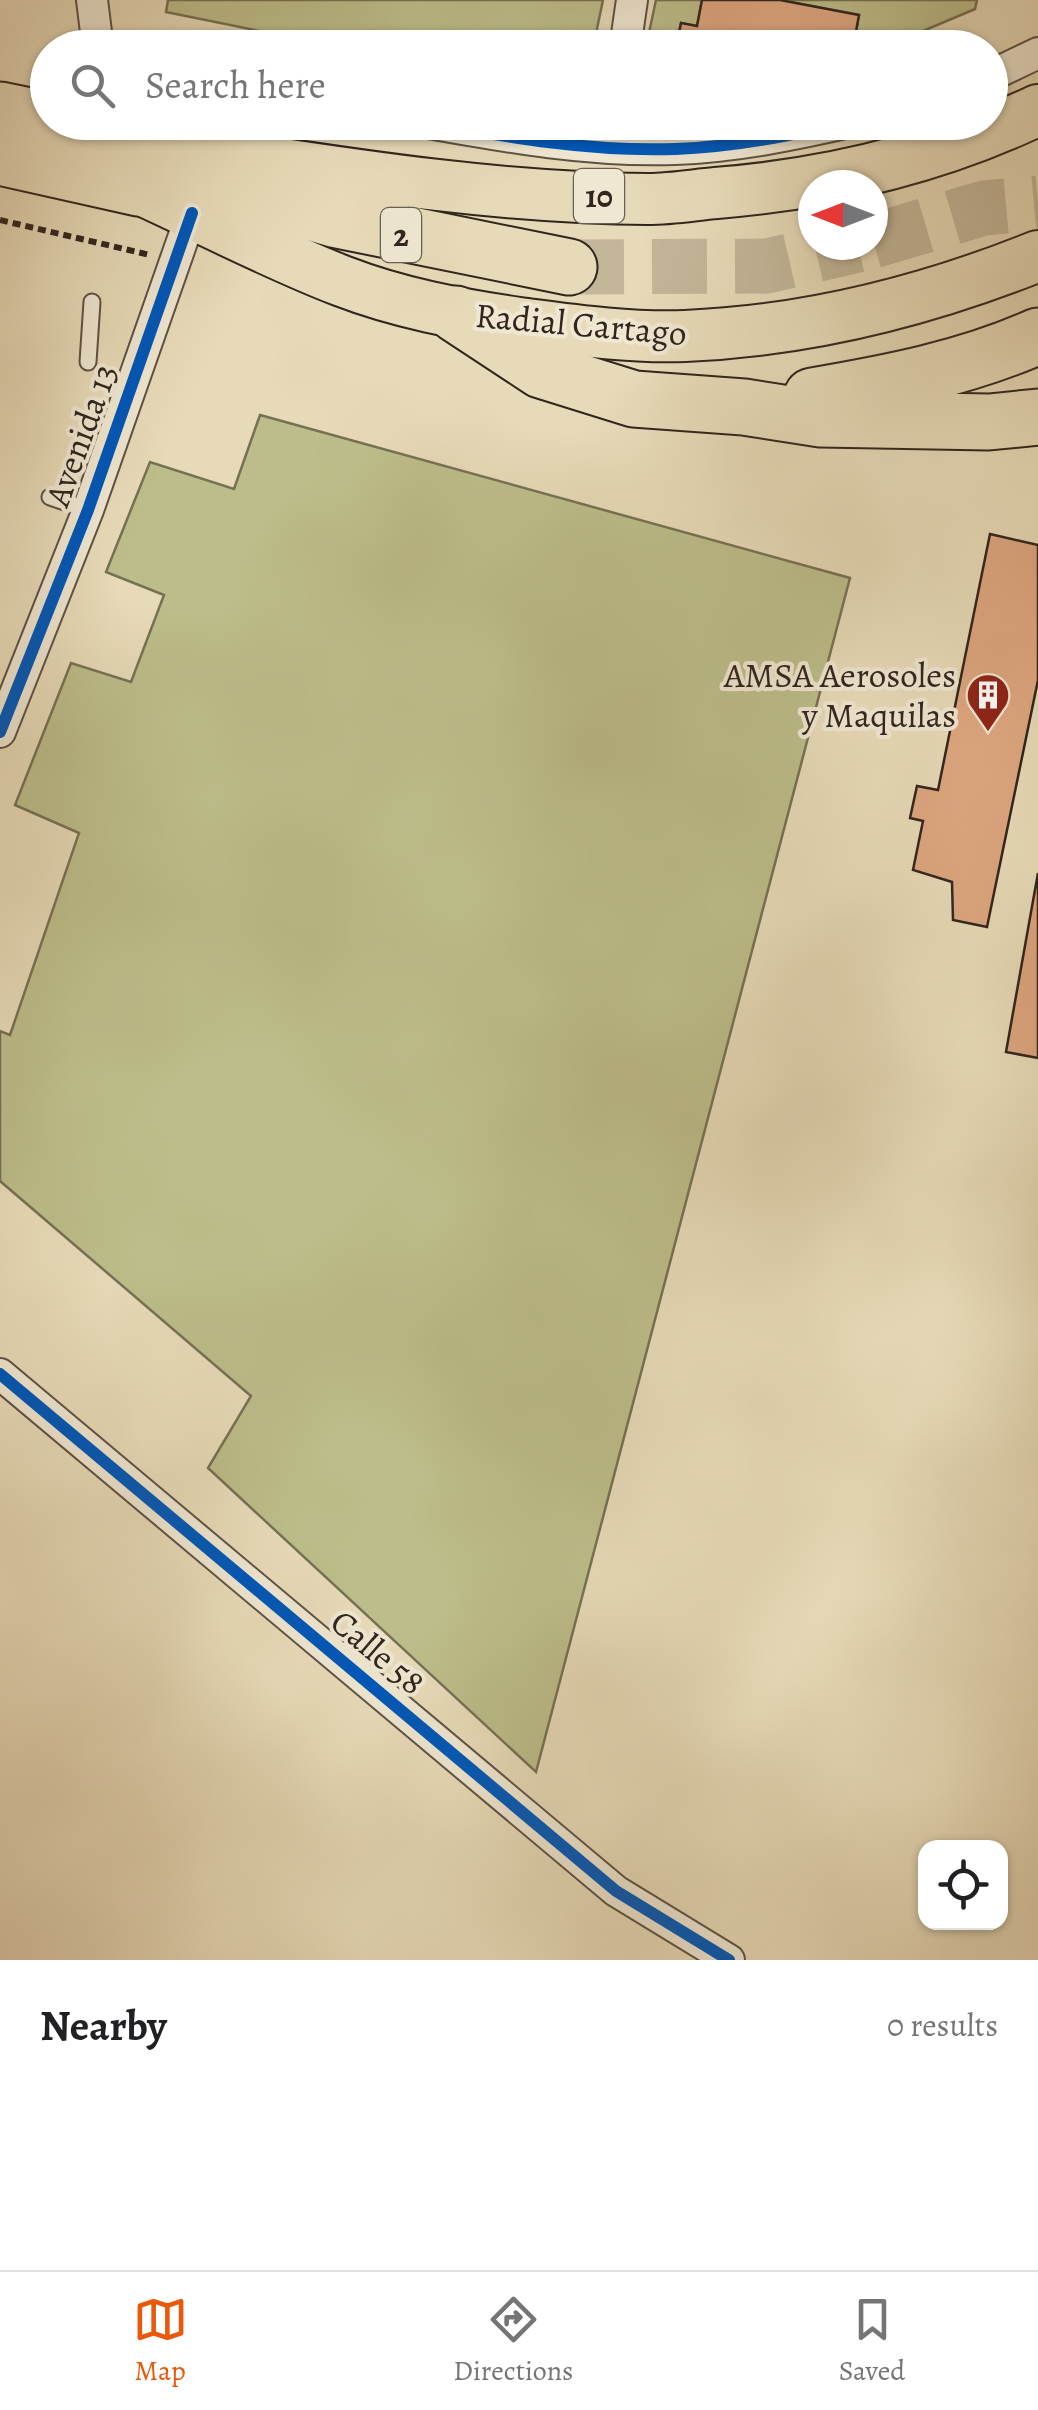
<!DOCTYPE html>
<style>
:root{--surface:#fff;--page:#f2f2f2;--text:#202124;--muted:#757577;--line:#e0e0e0;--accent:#ea580c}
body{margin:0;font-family:Alegreya,serif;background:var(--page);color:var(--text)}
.controls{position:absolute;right:30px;bottom:30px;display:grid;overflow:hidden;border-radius:20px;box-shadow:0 2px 8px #0004}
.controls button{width:90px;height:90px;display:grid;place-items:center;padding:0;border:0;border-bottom:2px solid var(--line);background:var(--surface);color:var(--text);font:50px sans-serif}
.compass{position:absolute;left:798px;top:170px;width:90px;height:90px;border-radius:50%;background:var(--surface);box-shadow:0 2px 8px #0004;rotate:270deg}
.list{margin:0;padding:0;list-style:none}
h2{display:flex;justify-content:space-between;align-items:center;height:130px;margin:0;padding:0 40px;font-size:42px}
h2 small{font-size:32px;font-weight:400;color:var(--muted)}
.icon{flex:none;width:55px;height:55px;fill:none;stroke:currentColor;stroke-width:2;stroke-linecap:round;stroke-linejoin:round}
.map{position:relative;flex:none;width:1038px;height:1960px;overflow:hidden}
.search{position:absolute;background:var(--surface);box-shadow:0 2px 8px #0004;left:30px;right:30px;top:30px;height:110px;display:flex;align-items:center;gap:25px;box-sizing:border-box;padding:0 35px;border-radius:55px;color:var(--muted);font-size:38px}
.sheet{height:310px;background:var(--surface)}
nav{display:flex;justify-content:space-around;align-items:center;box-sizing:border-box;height:140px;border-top:2px solid var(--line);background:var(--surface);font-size:28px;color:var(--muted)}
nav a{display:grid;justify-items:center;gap:5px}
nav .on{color:var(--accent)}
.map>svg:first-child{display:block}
.green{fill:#bcbd8a;stroke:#767154;stroke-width:2.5}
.building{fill:#dda680;stroke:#31251e;stroke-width:2.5}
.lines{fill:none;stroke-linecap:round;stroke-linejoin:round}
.highway-tunnel{stroke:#c3b699;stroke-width:55;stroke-dasharray:55 28;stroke-linecap:butt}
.lane-casing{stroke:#5e5244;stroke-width:19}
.street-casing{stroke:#5e5244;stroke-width:34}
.primary-casing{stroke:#31251e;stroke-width:54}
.highway-casing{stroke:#31251e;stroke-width:59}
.path{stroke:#31251e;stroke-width:6;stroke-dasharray:8 5;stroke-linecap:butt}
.lane{stroke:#efe7d1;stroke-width:15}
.street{stroke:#efe7d1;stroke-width:30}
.primary{stroke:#e7dab8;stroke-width:50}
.highway{stroke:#e7dab8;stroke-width:55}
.cycleway-casing{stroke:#efe7d1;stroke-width:19}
.cycleway{stroke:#0057b8;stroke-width:12}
.labels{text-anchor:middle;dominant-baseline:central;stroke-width:8;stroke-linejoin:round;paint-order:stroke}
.shield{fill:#efe7d1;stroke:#6a5f54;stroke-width:2.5}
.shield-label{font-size:32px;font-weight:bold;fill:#31251e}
.street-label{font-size:35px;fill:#31251e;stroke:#efe7d1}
.poi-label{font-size:35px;fill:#31251e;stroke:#efe7d1;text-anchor:end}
</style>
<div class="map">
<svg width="1038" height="1960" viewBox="0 0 1038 1960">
<rect width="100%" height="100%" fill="#e7dab8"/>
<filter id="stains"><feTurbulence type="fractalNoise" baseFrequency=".002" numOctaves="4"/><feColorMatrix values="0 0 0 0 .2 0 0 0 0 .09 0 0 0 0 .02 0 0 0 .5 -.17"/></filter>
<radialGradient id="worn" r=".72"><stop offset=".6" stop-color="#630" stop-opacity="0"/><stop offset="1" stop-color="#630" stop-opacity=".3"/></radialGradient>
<g class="green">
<polygon points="168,0 603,0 593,48 338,47 166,12"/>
<polygon points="656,0 702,0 697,26 681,23 676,47 646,47"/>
<polygon points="780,0 977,0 975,9 904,39 897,48 853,47 859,15"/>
<polygon points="260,415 850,578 536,1772 208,1468 251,1396 0,1181 0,1031 10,1035 79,833 15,805 71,663 131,682 164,595 106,572 150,462 234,489"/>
</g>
<g class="building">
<polygon points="702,0 780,0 859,15 853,48 676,48 681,23 697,26"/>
<polygon points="990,534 1038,545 1038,680 987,927 953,920 952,882 913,870 923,821 910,818 917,786 938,790"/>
<polygon points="1038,873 1038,1058 1006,1052"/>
</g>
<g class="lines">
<g class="highway-tunnel">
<polyline points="873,241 984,208 1038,203"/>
<polyline points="569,267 767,266 858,245"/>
</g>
<g class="lane-casing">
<g id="lane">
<polyline points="88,362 92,302"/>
<polyline points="50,497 88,510"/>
</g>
</g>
<g class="street-casing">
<g id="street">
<polyline points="92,0 98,48"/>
<polyline points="625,48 632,0"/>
<polyline points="990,76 1038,53"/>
<path d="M423,122C507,137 590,152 675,149C734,147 793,135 850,122"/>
<polyline points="614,123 614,122"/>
<polyline points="0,732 88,510 192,213"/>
<polyline points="0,1374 616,1891 729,1960"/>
</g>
</g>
<g class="primary-casing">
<g id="primary">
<path d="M164,146C324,170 486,198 648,199C671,199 694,195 716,193C828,184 936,159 1038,110"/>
<path d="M142,190C208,220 274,255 342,281C399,303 458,314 519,323C573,330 630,338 685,336C806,331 926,301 1038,256"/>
</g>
</g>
<g class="highway-casing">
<g id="highway">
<polyline points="0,110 48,120"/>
<polyline points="59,122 149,144 236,190 333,219 569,267"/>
<polyline points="0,157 138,188 224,190"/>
<polyline points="456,314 541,370 634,399 744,407 821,419 989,422 1038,417"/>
<path d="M812,396C888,383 967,368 1038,336"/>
</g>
</g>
<polyline class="path" points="0,220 150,255"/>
<use href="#lane" class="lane"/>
<use href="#street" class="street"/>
<use href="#primary" class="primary"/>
<use href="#highway" class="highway"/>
<g class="cycleway-casing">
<g id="cycleway">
<path d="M423,122C507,137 590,152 675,149C734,147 793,135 850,122"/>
<polyline points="0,732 88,510 192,213"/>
<polyline points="0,1374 616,1891 729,1960"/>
</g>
</g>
<use href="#cycleway" class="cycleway"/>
</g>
<defs>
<g id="building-pin" transform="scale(2.25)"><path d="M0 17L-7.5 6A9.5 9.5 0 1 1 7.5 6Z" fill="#8f2418" stroke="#efe7d1"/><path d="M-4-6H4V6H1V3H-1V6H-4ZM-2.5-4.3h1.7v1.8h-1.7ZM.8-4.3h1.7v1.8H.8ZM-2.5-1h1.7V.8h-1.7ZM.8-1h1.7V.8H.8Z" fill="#fff"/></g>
</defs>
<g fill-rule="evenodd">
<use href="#building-pin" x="988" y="695"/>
</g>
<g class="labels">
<g class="shield">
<rect x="574" y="169" width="50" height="54" rx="8"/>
<rect x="381" y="208" width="40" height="54" rx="8"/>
</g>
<g class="shield-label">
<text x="599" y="196">10</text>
<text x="401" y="235">2</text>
</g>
<g class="street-label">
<text transform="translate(581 324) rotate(5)">Radial Cartago</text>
<text transform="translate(81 435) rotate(-70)">Avenida 13</text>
<text transform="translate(378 1652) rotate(40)">Calle 58</text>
</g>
<g class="poi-label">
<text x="956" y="675">AMSA Aerosoles<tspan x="956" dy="40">y Maquilas</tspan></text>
</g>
</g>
<rect width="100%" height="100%" filter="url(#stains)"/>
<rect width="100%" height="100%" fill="url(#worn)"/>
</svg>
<div class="controls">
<button><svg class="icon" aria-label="locate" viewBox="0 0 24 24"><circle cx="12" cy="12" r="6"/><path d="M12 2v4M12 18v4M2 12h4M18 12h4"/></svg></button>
</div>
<svg class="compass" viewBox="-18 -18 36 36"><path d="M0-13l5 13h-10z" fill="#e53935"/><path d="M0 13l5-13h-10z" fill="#757577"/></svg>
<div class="search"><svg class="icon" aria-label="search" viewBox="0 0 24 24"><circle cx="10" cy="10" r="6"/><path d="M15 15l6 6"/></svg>Search here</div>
</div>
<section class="sheet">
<h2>Nearby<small>0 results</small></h2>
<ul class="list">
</ul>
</section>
<nav>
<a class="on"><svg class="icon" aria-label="map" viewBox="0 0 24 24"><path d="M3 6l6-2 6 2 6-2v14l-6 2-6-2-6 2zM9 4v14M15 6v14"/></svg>Map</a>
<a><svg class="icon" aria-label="directions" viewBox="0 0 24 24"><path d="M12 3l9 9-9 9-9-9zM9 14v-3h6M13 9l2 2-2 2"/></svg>Directions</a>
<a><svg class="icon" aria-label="saved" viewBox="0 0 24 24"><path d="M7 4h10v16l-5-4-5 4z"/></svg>Saved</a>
</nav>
